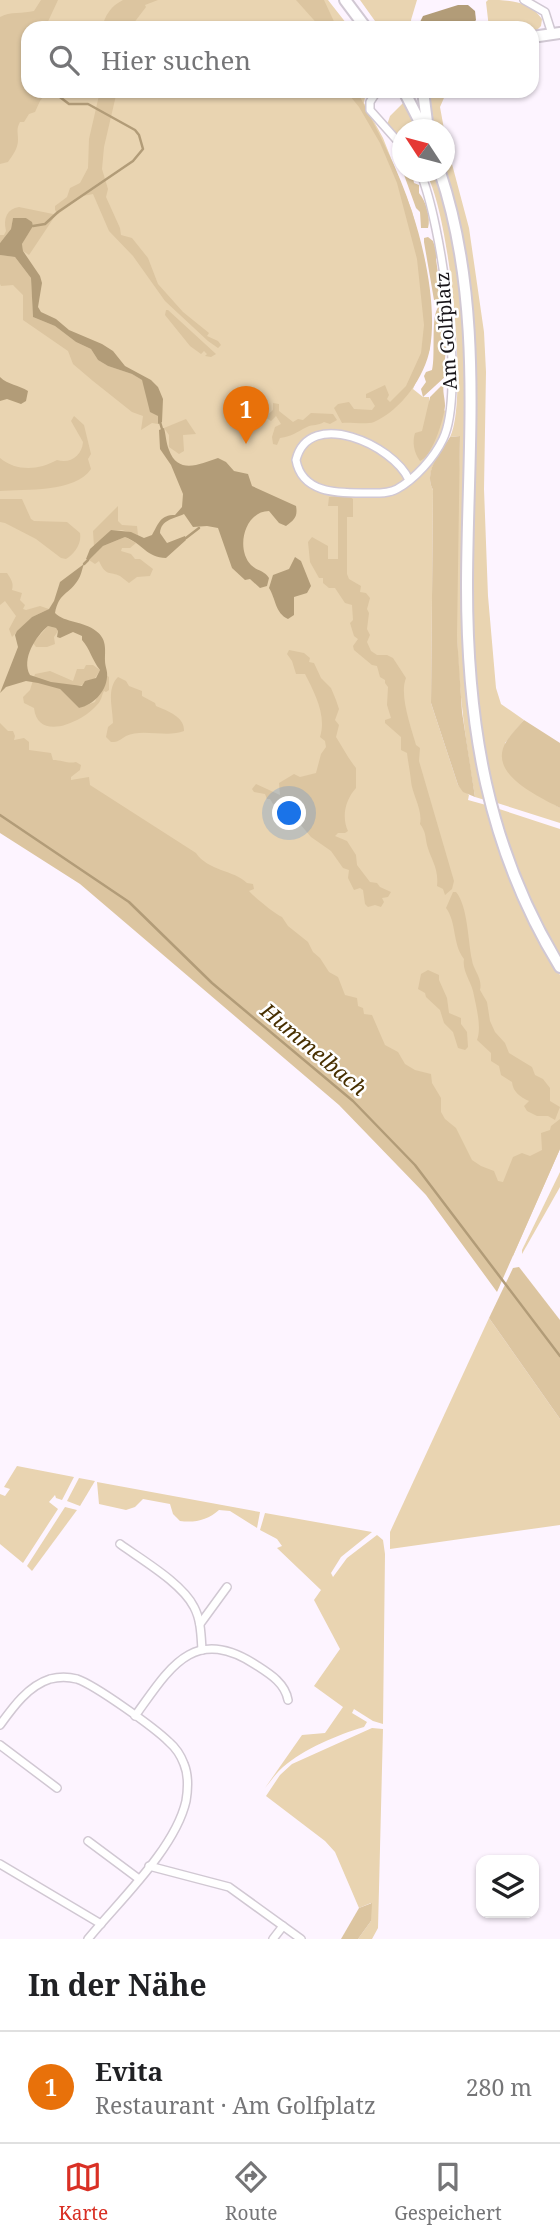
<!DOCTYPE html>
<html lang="de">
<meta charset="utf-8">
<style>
:root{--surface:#fff;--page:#f6f6f6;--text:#202124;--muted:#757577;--line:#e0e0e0;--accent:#d93025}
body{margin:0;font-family:"Noto Serif",serif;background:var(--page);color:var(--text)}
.controls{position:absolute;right:21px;bottom:21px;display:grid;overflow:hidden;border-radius:14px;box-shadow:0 2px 5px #0004}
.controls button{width:63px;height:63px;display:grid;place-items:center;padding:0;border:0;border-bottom:2px solid var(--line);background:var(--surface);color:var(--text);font:35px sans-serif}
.compass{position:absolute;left:392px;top:119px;width:63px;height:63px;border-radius:50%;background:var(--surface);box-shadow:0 2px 5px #0004;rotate:306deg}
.you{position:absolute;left:290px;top:814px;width:24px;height:24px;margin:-18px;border:5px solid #fff;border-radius:50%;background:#1a73e8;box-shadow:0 0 0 10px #1a73e833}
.badge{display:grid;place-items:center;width:46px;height:46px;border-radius:50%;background:var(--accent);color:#fff;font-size:23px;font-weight:700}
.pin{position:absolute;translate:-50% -58px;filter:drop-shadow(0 2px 4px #0008)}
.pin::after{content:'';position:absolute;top:37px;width:24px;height:21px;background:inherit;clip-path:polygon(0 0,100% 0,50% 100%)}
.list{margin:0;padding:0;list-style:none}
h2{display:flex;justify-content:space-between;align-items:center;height:91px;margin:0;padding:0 28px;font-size:30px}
h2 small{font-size:23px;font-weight:400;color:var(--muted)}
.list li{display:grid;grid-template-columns:46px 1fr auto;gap:21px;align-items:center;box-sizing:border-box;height:112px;padding:0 28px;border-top:2px solid var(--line)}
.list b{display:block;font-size:26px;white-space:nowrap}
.list p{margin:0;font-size:23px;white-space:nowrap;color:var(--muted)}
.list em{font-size:23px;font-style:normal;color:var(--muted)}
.icon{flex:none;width:38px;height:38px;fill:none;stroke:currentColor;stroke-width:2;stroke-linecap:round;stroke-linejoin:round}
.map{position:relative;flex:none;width:560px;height:1939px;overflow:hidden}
.search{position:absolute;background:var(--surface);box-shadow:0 2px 5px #0004;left:21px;right:21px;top:21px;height:77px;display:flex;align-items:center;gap:18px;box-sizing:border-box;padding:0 24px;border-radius:21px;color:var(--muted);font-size:26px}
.sheet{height:203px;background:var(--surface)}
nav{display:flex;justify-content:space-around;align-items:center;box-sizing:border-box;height:98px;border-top:2px solid var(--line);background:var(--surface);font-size:19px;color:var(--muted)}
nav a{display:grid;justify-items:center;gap:4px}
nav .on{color:var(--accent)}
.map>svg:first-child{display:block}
.green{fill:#e9d4b1}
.forest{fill:#dcc5a0}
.water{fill:#b29c78;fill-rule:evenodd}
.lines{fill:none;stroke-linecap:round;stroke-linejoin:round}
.stream{stroke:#b29c78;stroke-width:2.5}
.street-casing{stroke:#d1c8d3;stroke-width:10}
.secondary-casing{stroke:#d1c8d3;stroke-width:14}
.street{stroke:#fff;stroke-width:7}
.secondary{stroke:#fff;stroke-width:10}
.labels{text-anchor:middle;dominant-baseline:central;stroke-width:5;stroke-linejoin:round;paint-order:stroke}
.street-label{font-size:19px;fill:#181519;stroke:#fff}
.water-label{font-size:21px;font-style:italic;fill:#472f00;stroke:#fff}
</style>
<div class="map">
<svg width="560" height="1939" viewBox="0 0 560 1939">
<rect width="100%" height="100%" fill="#fdf4ff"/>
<g class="green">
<path d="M0,0H328L350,28H28V91H366L364,103L383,138L412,211L425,262L431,311L430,349L413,389L423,397H429V407L447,411L441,438L447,442C438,457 424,473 433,490L431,703L458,785L469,795L468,800L486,805L495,838L538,937L560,975V1149L513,1256L0,754Z"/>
<polygon points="360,0 417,0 411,20 412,28 380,28"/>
<path d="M488,0C508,0 529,0 542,19L541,26L536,31H532V28H489L486,2Z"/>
<polygon points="434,91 447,91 440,107 444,129 432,129 426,97"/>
<polygon points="403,103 417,129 402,130 402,139 387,125 390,116"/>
<polygon points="444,134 469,228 484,332 486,372 484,489 488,596 496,688 501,704 524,720 505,743 518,782 560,808 560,823 494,802 483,750 474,662 474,499 456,212 445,170"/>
<path d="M425,172H435L450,226L461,304L466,406V679L473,742L485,800L475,797C468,756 462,715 459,674C453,595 458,515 460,436L450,437C469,400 449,206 425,172Z"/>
<polygon points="496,808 560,829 560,957 531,904 513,859"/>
<polygon points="560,1172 560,1187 522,1254 522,1250"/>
<polygon points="489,1318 560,1419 560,1525 390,1549 390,1532"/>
<polygon points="17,1466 74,1477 62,1500 56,1498 55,1495 49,1502 58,1509 23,1563 0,1544 0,1494 5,1496 10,1489 4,1487"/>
<polygon points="79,1478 95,1481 80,1506 67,1501"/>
<path d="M97,1482L260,1512L257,1528L230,1511L219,1510C208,1520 195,1523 180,1521L173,1514L170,1504L143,1499L135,1507L126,1510L99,1504Z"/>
<polygon points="65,1507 77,1510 32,1571 27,1566"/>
<path d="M265,1513L372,1532L341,1557L331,1573L333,1577L347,1558L377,1535L383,1540L385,1554L383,1724L373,1721L354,1709L352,1713L367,1722L364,1727C337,1735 304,1749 283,1767C276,1773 271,1781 265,1788L302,1735L325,1733L343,1707L314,1686L340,1649L314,1600L321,1590L277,1548L282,1546L277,1539L260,1530Z"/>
<polygon points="372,1728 383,1729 378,1928 372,1939 358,1939 371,1921 371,1903 359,1908 335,1852 325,1841 266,1796 280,1775 292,1764"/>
</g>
<g class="forest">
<path d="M41,0H58L45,28H28V91L47,92L40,101L35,112L29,114L24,122H20C16,129 18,132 18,140C18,148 13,155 8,162L0,164V17C10,11 23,14 34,11Z"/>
<path d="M123,0H158L145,5L146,7L130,28H102C105,15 111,6 123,0Z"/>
<polygon points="296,0 324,0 337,28 321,28"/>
<polygon points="100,91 117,91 104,147 102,169 108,189 106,197 120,228 121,235 132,238 148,258 158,284 183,312 209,333 207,336 218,341 221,345 218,348 208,341 165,301 133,256 109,231 93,194 83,196 58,214 55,210 55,206 67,197 70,188 80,183 88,168 89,139"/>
<path d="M346,91H357C377,130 399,170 412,212C425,250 437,308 430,348C425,377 401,410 374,422C366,425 351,422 342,423L334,408L338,404L349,402L354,409L372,410L375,406L370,398H366V394L385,385L389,395L387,399L390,402L406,386L421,353L424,325L417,259L397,183L380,143L359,107Z"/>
<path d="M403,172H412L414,183L419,185V193C426,201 431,218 428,228H421L420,212L416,208Z"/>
<path d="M19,207L53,214L55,216L29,255L23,251L22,244L33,225L26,218H13L11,229L0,243V235H4L6,231C3,218 7,209 19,207Z"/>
<polygon points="428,237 433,241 438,256 436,259 441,295 438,300 434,300 424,242 424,238"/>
<polygon points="0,255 15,257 31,278 33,317 55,326 76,342 91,349 98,360 108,366 132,374 142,380 158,416 158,424 152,423 141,430 143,416 132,412 93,381 73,364 68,351 23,320 23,295 13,285 1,286 0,284"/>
<path d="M439,306L445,311L442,320L447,328L444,334L447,338L445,359L447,375L423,397L421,389L426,382L424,376L426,372L432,370C436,355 430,316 439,306Z"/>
<polygon points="166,310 168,310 216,354 211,357 205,356 207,354 204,351 201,354 190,346 165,315"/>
<path d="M444,383C442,391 445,398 445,406C444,419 432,457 420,461C414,453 412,442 415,433L422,431L430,397Z"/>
<path d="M273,403L279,404V411L293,422L298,419L303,420L311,413L333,414L337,420L330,424L324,422C318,426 313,424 307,427C295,433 293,436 280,438L277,445L273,444L272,437L275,427L281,424L276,416L271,421L265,417L273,410Z"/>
<path d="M74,416L84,425L91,454L88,459L91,469C75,493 25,489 0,491V458C17,472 39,470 57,460C70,464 82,456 83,442L71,421Z"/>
<polygon points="186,419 196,434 183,435 184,451 179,454 169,447 169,435 164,428"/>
<path d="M460,436L457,636L462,712L475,797L463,792L458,785L431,703L433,490C423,471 440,454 450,437Z"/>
<path d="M347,495L353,499V517H347V574L349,579L361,586L360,592L366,593L370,598L367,609L369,613L367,629L370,635L367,642L371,651L377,655H387L393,658L406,678C399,695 411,727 416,745L420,748L419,761L454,881L452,889L445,895L443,889L437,886C439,868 431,860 427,845C425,836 426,832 420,824C423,810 412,794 411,781C410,771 408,762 407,753L401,750V737L385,723V720L391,718L387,705L388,687L385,683V680L380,677L377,666L372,665L354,650L353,646L358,639L354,636L350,623L353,620L352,605L345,603L335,588H329L323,583V578H319L310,562L308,542L312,537L328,546V559H338V506H328L329,497Z"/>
<path d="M0,499H22L31,519L34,521L67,522L80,533C82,544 74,554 66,559L61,558L36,539L5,523L0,522Z"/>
<polygon points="118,506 118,521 122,525 137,526 138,535 122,530 111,530 94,547 93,531"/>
<path d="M125,537L136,543L130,548H122L121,551L131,554L135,559H140L153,569L150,576L137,577L129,583C126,581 123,578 120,576C110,571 106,577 99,561L95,564L89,560L103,546Z"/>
<path d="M0,573H7C11,579 14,583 12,590L22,593L20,600L25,605L23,609L26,610L40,606L49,609L32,617L12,637L9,629L16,616L5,601L0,605Z"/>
<polygon points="48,626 56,628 58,631 54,637 55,644 47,647 36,647 33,643"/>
<path d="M289,650L304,653L310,658L309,662L314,663L321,678L331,688L336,700L339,709L335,720L339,725L336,737C343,748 348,758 356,768V788C346,799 341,816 348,831L345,833H338L335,836L347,841L356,855L357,865L370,882L377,883L380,887L391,892L388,897L382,898L384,902L381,907L375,905L368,907L365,904L363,890L360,888L354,890L348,878L349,870L343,868L331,851L311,837L300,824L289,822L280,814V807L273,804L270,799H267L265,794L254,792L252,789L256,784L280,795L279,783L294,774L300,777L316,773L321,754L326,747L325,741L320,737C327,715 314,692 305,674H296L292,661L287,654Z"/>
<path d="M86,665H93L100,670L92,683L60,689L79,708L95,702L106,675L109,677V690L106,692L104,691C102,694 102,698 100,701C89,719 38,745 34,708L24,703L23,697L30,690L35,674L50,671L73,681L77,669H84Z"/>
<path d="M118,677L126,681L129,686L142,691V696L155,703L156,706C168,711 185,717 184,731C167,738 142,728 126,736C119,740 119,742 111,742L106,737L108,727L113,723C113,708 106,689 118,677Z"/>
<path d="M524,720L560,743V808C538,796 487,774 506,742C511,734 518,727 524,720Z"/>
<path d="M0,723L8,731H13L15,736L14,740L24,738L29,742V750L51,753L53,760C62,760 68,764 76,762L81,765L80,770L71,777V780L89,777L90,785L196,853C208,871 234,870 247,883L253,884L254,889L249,891C254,897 275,914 282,917L288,926L308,942L313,952L320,958L329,972L338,977L345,995L357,998L358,1006L363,1008L364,1014L372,1015L385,1045L398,1052L405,1064L415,1070L431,1074L432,1083L441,1098V1112L445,1119L456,1128L472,1160L481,1166L494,1171L498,1181L503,1182L513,1157L522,1153L530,1156L542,1150L541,1133L550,1130L551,1126L560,1119V1149L497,1292L426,1195L339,1105L80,884L0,833Z"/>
<path d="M453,892H456C468,906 468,942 472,960C473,970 483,978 480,990L487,1002L490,1021L495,1032L505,1043L509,1053L532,1067L535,1075L543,1079L550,1088V1101L560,1107L555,1120L548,1116H537L527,1111L524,1106L529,1101C520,1097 513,1092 512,1082L501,1075L499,1066L491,1061V1053L477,1040C482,1027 476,1006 473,991C470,980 462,970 464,959C452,943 457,923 446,908Z"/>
<polygon points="428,970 439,975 439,980 447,998 449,1013 461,1018 461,1024 467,1032 468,1047 465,1050 458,1048 453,1032 444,1023 440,1010 426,997 425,993 418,989 421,974"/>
<polygon points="519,1267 560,1320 560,1419 489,1318 513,1268"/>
<polygon points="372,1903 371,1921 358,1939 341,1939 359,1908"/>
</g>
<g class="water">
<polygon points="458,5 468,5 475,11 476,20 470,28 417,28 423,16"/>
<polygon points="13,218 26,218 32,222 33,226 22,244 23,251 40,276 42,283 38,307 41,312 56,319 69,330 102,344 113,351 125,366 151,380 158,387 163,399 162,422 158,424 158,416 150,412 142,380 132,374 108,366 98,360 91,349 76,342 55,326 33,317 31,278 15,257 0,255 0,243 11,229"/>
<path d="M0,377C8,385 19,385 28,391L26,401L21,404L7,399L0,401Z"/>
<path d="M164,428C166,435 166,443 169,450C178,475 200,464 218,458L226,462L234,471L248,474L252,486L296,506C298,517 294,520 286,526L279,523L269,511C245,511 235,548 251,565C257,571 264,570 269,578L267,586L260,588L250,579L245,580L232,568L218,528L207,526L193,527L184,514C173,519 161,520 160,533L167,543L185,536L186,540L166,558C147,558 142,543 125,537L103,546L89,560L86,559L90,549L111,530L131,532L144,538L152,535C159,523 160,515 175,515L182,507L183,494L171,465L160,449L159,430Z"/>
<path d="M295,557L301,561L311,586L307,593L294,597V615L288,619C275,613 276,599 269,588L273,575L289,569Z"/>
<path d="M84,564C82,569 81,576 78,580C69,595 59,592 55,613C65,623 84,621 96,631C107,639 105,649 105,661C105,666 108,672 107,677C106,692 93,705 79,708L60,689L38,683L26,681L6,687L0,693L18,647L15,635L17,631L32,617L49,609L54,601L60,582ZM48,626L56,628L58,631L57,637L60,638L73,632L82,636V640C90,649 92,660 100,670L96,678L85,681L82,686L51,682L30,675C21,659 36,636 48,626Z"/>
</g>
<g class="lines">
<g class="stream">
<polyline points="59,28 68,25 79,28"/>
<polyline points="33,226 45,224 58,212 133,161 143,149 139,135 135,130 88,104 69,104 52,91"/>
<polyline points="160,422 162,429"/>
<polyline points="186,538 199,528"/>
<polyline points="84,564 88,560"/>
<polyline points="0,815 129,902 212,983 353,1101 415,1165 560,1356"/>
</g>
<g class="street-casing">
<g id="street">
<polyline points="524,0 545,12 552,34"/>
<polyline points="377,91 370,102 370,110 402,146"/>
<path d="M409,480C394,445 309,407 296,460C302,494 339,493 365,493C376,493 388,494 397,489C415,479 434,458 443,439C466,392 441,220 420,172"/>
<path d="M120,1544C142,1560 182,1583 194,1607C201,1620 201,1635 202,1650"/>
<polyline points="200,1624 227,1587"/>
<path d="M135,1716C169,1669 193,1624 256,1665C270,1674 285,1683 288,1700"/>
<path d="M0,1725C13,1707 28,1686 50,1679C58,1677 69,1677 77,1679C95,1685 155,1728 169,1742C176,1748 181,1756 184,1764C189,1776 188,1789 186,1801C175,1849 119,1901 88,1939"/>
<polyline points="0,1745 57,1788"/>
<polyline points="88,1841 139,1879"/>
<polyline points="0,1864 101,1924"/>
<polyline points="149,1866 229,1887 283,1926 273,1939"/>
<polyline points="283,1926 301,1939"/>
</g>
</g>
<g class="secondary-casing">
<g id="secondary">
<polyline points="345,0 366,28"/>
<polyline points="532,37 560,33"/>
<polyline points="404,91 424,130"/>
<polyline points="423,91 428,130"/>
<path d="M440,172C485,306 467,448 467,587C467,724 487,848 560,967"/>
</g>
</g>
<use href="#street" class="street"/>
<use href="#secondary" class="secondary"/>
</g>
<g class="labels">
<g class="street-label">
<text transform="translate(446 331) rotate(-94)">Am Golfplatz</text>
</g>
<g class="water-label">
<text transform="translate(314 1049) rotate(40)">Hummelbach</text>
</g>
</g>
</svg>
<div class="controls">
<button><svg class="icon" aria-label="layers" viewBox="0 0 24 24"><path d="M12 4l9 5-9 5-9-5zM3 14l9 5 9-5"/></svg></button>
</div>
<svg class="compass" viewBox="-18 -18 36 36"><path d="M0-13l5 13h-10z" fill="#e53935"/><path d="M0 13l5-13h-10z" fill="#757577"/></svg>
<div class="you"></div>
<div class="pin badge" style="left:246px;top:444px;background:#e8710a">1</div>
<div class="search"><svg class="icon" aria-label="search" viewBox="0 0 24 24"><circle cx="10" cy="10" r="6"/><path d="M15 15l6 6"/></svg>Hier suchen</div>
</div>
<section class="sheet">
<h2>In der Nähe<small></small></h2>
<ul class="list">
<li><span class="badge" style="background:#e8710a">1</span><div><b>Evita</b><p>Restaurant · Am Golfplatz</p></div><em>280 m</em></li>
</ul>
</section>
<nav>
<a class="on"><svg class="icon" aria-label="map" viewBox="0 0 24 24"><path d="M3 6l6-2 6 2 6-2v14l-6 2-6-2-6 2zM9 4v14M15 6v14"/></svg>Karte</a>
<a><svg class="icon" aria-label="directions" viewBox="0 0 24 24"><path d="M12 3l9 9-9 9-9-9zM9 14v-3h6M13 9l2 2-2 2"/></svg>Route</a>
<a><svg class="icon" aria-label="saved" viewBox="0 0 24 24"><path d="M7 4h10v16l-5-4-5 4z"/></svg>Gespeichert</a>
</nav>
